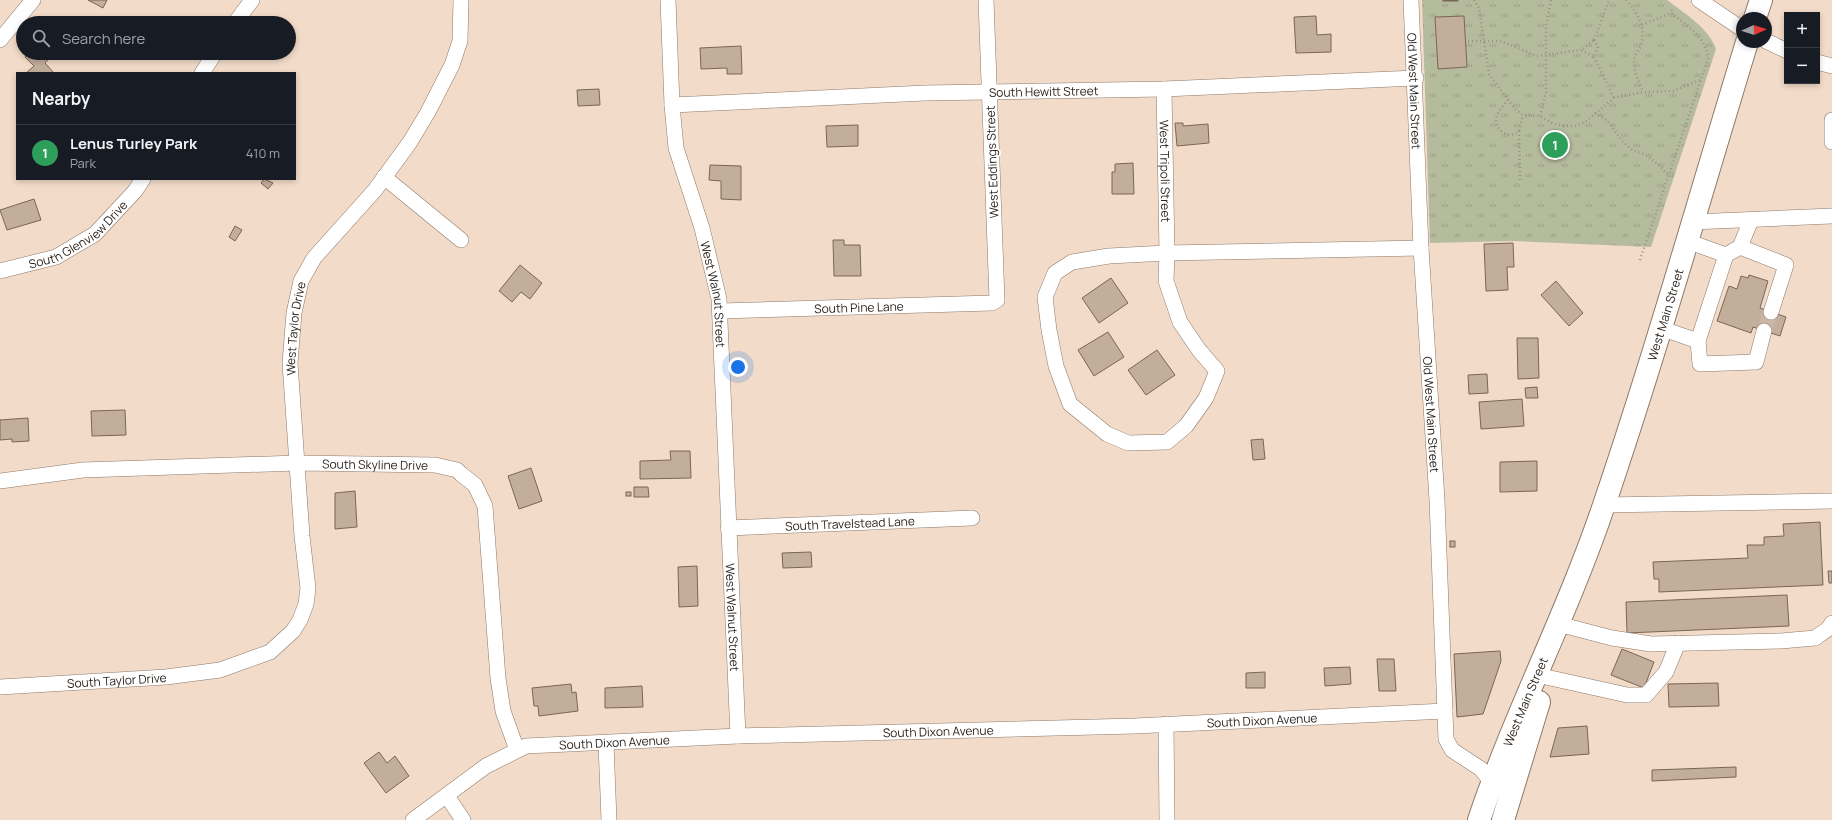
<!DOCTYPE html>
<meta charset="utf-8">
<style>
:root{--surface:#171b24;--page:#242831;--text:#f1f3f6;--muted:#9ea1a6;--line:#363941;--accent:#428985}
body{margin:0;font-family:Manrope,sans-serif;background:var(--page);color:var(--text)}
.controls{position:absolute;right:12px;top:12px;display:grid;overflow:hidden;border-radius:0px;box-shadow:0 2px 6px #0003}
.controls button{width:36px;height:36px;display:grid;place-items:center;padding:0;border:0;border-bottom:1px solid var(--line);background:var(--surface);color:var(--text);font:20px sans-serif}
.compass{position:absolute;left:1736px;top:12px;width:36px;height:36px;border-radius:50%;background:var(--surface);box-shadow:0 2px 6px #0003;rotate:87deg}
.you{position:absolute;left:738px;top:367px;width:14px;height:14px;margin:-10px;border:3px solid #fff;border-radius:50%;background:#1a73e8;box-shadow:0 0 0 6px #1a73e833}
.badge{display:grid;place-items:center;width:26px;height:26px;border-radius:50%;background:var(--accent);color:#fff;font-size:13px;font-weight:700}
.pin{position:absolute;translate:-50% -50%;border:2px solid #fff;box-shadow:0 1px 4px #0006}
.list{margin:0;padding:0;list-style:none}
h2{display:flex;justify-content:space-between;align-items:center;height:52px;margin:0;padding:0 16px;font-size:17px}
h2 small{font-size:13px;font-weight:400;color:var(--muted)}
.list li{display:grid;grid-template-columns:26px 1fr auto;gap:12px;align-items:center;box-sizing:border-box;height:56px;padding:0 16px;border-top:1px solid var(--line)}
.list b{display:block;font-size:15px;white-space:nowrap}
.list p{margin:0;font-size:13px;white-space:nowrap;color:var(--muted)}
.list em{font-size:13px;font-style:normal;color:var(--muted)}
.icon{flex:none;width:22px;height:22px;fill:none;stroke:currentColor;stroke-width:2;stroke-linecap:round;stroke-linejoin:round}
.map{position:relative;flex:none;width:1832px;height:820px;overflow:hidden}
.search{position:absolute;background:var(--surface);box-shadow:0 2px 6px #0003;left:16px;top:16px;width:280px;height:44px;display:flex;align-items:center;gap:10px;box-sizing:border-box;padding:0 14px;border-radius:22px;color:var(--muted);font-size:15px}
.panel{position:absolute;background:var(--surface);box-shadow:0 2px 6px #0003;left:16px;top:72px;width:280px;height:108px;border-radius:0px}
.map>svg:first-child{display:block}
.park{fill:url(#park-tufts)}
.building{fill:#c3ad9b;stroke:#7b6656}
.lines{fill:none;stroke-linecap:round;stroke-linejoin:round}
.minor-tunnel{stroke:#cab6a6;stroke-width:15;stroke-dasharray:15 8;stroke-linecap:butt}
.minor-casing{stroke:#8e7968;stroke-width:16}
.highway-casing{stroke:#8e7968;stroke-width:24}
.path{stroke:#a08f81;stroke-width:2.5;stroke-dasharray:1 3;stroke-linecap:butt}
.minor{stroke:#fff;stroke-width:15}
.highway{stroke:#fff;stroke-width:22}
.labels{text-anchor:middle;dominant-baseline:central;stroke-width:3.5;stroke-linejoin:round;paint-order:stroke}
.street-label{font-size:12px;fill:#2c231c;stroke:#fff}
</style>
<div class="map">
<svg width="1832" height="820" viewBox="0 0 1832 820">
<defs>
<pattern id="park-tufts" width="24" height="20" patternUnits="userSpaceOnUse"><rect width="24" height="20" fill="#b5bb9d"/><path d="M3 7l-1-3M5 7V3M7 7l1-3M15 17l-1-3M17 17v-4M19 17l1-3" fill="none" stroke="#9ca087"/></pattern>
</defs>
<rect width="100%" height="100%" fill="#f2dbc8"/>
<path class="park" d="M1422,0H1667C1685,14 1708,27 1716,49L1651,247L1513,241L1430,243Z"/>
<g class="building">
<polygon points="88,0 107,0 103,8"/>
<rect x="1443" y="0" width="15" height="1"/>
<polygon points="1316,16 1317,35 1331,34 1331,52 1296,53 1294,17"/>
<polygon points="1464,16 1467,67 1438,69 1435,17"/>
<polygon points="741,46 742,74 727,74 727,68 701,69 700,48"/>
<polygon points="28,53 44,53 49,59 45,63 54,73 26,73 34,66 25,57"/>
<polygon points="599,89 600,105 578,106 577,90"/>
<polygon points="1175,123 1183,123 1183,126 1208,124 1209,143 1177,146"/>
<polygon points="858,125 858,146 827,147 826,126"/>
<polygon points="1133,163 1134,194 1112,194 1112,172 1115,172 1115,164"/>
<polygon points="710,165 741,166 741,200 721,199 721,181 709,180"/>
<polygon points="264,179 273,183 268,189 261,183"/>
<polygon points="34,199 41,220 7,230 0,210"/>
<polygon points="235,226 242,230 235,241 229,237"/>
<polygon points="833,240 844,240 844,245 860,245 861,276 834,276"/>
<polygon points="1513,243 1514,267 1507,267 1508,290 1486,291 1484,244"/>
<polygon points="520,265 542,283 530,299 521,292 512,302 499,291"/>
<polygon points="1749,275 1768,281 1760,308 1786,317 1780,336 1753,327 1751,333 1717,321 1729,286 1737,289 1741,276 1748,278"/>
<polygon points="1111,278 1128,303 1099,323 1082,298"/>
<polygon points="1556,281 1583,313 1569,326 1541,295"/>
<polygon points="1108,332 1124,357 1094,376 1078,350"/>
<polygon points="1517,338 1538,338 1539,378 1518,379"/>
<polygon points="1157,350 1175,375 1146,395 1128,370"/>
<polygon points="1487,374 1488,393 1469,394 1468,375"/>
<polygon points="1537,387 1538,398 1526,398 1525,388"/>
<polygon points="1522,399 1524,426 1481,429 1479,402"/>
<polygon points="125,410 126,435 92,436 91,411"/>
<polygon points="28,418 29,441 12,442 12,439 0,440 0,420"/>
<polygon points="1263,439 1265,459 1253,460 1251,440"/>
<polygon points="670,451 690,451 691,478 640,479 640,461 671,460"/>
<polygon points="1537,461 1537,491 1500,492 1500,462"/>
<polygon points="531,468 542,501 519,509 508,476"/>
<polygon points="634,487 648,487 649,497 634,497"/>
<polygon points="355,491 357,527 335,529 335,493"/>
<rect x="626" y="492" width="5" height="4"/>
<polygon points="1820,522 1823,585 1659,592 1659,579 1654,579 1653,562 1748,558 1747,545 1764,545 1764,537 1784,536 1783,524"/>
<rect x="1450" y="541" width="5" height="6"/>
<polygon points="811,552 812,567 783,568 782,553"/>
<polygon points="697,566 698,606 679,607 678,567"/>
<polygon points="1828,571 1832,571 1832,583 1829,583"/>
<polygon points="1787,595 1789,626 1627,633 1626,602"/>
<polygon points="1622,649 1654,662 1644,688 1611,675"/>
<polygon points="1500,651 1501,661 1483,714 1457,717 1454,654"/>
<polygon points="1377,659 1394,659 1396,691 1379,691"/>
<polygon points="1350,667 1351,684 1325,686 1324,668"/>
<polygon points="1265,672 1265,688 1246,688 1246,673"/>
<polygon points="1718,683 1719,706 1669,707 1668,684"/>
<polygon points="571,684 572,693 576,692 578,711 539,716 538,706 534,706 532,688"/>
<polygon points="642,686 643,707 605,708 605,688"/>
<polygon points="1587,726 1589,754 1550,757 1558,728"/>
<polygon points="379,752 387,763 395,756 409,776 386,793 364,763"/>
<polygon points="1736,767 1736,777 1652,781 1652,770"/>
</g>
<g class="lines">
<polyline class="minor-tunnel" points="1764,331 1771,312"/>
<g class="minor-casing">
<g id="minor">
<path id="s1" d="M668,0L672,105L676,148L702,228L719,299L738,736"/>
<path id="s2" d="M1411,0L1421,248L1437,500L1446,739L1452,750L1481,769L1496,788"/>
<polyline points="1699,0 1742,29"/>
<polyline points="235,23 252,0"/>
<polyline points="0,40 33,0"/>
<polyline points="1766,41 1787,51"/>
<polyline points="1817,62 1832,66"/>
<polyline points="202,73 215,53"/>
<path id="s3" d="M1164,89L1167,253L1421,248"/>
<path id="s4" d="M672,105L925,93L1164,89L1416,78"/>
<polyline points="1832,120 1832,142"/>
<polyline points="384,177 461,240"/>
<polyline points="1751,220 1740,247 1786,265 1771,312"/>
<polyline points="1692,222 1832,216"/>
<polyline points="1687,241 1726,255"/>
<polyline points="1740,247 1726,255 1698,341 1700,364 1756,362 1764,331"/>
<polygon points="1167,253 1166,281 1180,322 1199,350 1217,371 1206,398 1186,426 1167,442 1128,443 1107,434 1070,404 1056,366 1049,330 1045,297 1055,273 1072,262 1109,256"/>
<path id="s5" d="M0,271L56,257L95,234L135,191L143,179"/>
<path id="s6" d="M720,311L992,303L997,300L986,0"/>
<polyline points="1660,328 1698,341"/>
<path id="s7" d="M0,481L83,470L298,463L435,465L457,470L461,474L475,485L485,506L498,678L503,711L517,750"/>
<polyline points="1604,505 1832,501"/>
<path id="s8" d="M728,528L972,518"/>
<polyline points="1562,625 1612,638 1651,644 1781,641 1815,638 1828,629 1832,623"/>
<polyline points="1546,677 1627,695 1646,695 1666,672 1678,643"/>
<path id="s9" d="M0,687L166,677L220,670L270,652L293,631L300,620L306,604L308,588L302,536L290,363L294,313L301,281L314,258L375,190L410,142L428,112L452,65L460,41L461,0"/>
<polyline points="1166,724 1167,820"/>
<polyline points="606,744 609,820"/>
<polyline points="447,796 463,820"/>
<path id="s10" d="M413,820L486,766L526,746L738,736L1135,726L1445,711"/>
</g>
</g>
<g class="highway-casing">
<g id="highway">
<polyline points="1755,18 1761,0"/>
<path id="s11" d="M1479,820C1515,713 1568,612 1604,505C1656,352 1700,196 1747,42"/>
<polyline points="1503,820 1539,702"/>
</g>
</g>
<g class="path">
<polyline points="1474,0 1479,8 1489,74 1515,109 1523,115 1540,116 1552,123 1563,126 1575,126 1585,122 1614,98 1643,92 1673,91 1700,80"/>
<path d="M1626,0C1638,13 1646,28 1641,45C1640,50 1635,54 1634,59C1633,70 1639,82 1643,92"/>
<polyline points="1642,25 1671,13"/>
<polygon points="1594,40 1598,47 1594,57 1581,50"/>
<polyline points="1594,40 1609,0"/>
<polyline points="1468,41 1501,41 1537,56 1581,50"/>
<polyline points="1594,57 1614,98"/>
<path d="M1508,100C1504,105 1498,111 1496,118C1494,131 1512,141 1519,130C1521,126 1522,119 1523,115"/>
<polyline points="1595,113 1608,121 1622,141 1632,150 1646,155 1659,165 1668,175"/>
<polyline points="1540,116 1546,92 1546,27 1551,0"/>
<polyline points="1519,131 1520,180"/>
<path d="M1640,260L1708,59C1707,37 1687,26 1671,13L1672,8"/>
</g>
<use href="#minor" class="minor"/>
<use href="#highway" class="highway"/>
</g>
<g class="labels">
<g class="street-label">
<text stroke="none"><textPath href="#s4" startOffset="372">South Hewitt Street</textPath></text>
<text stroke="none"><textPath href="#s2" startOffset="91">Old West Main Street</textPath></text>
<text transform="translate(992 162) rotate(-92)">West Eddings Street</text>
<text stroke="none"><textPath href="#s3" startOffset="82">West Tripoli Street</textPath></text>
<text stroke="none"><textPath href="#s5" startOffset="88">South Glenview Drive</textPath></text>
<text stroke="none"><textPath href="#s1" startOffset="300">West Walnut Street</textPath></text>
<text stroke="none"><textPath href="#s6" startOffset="139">South Pine Lane</textPath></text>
<text stroke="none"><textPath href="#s11" startOffset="539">West Main Street</textPath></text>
<text stroke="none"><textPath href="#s9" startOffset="612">West Taylor Drive</textPath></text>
<text stroke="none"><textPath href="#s2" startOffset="415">Old West Main Street</textPath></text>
<text stroke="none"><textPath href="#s7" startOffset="376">South Skyline Drive</textPath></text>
<text stroke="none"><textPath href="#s8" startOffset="122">South Travelstead Lane</textPath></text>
<text stroke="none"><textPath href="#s1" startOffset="624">West Walnut Street</textPath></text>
<text stroke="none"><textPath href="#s9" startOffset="117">South Taylor Drive</textPath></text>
<text stroke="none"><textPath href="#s11" startOffset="127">West Main Street</textPath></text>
<text stroke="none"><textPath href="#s10" startOffset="872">South Dixon Avenue</textPath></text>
<text stroke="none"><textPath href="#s10" startOffset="548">South Dixon Avenue</textPath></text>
<text stroke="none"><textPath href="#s10" startOffset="224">South Dixon Avenue</textPath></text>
</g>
</g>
</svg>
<div class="controls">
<button>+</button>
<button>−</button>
</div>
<svg class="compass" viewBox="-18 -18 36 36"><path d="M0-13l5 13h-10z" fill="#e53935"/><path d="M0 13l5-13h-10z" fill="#9ea1a6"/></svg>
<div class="you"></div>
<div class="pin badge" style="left:1555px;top:145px;background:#2e9e5b">1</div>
<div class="search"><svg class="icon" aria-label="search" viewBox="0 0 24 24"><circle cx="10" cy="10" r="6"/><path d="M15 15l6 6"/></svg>Search here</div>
<section class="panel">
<h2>Nearby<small></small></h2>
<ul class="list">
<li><span class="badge" style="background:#2e9e5b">1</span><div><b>Lenus Turley Park</b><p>Park</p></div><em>410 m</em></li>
</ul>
</section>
</div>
